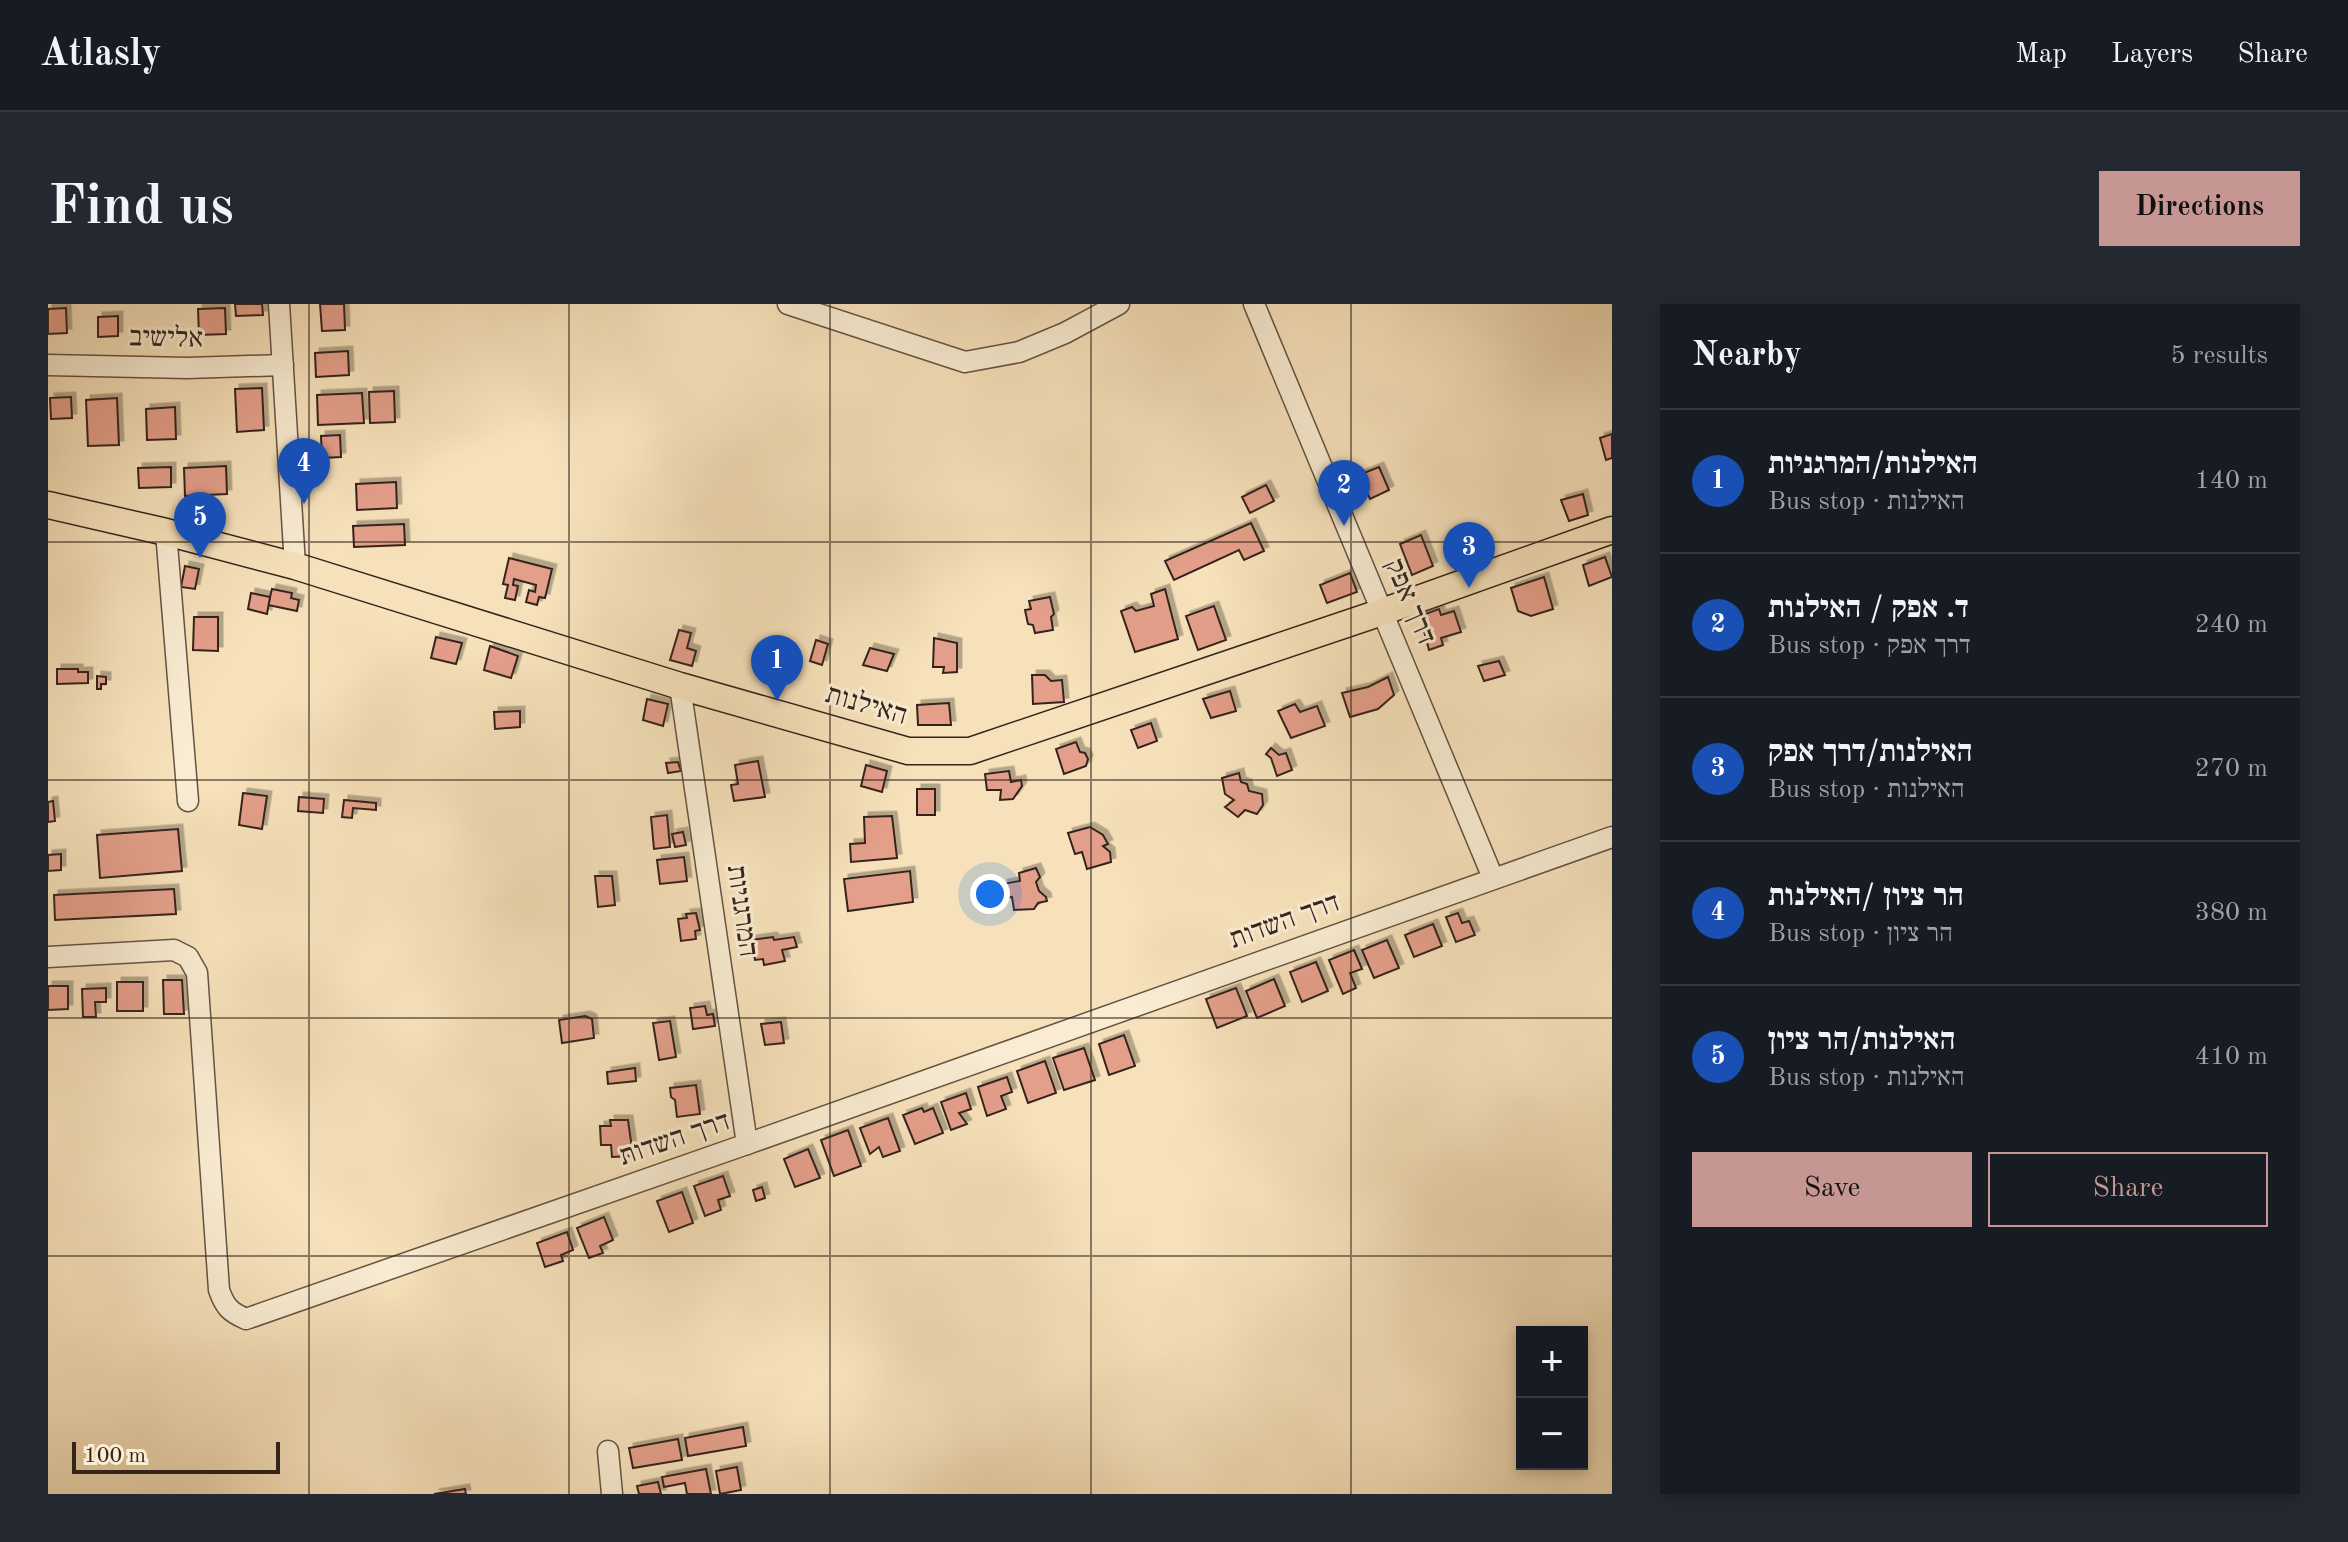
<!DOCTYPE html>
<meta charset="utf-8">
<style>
:root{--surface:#171b24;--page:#242831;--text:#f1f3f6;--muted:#9ea1a6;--line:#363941;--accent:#c59692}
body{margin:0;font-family:"Old Standard TT","Frank Ruhl Libre",serif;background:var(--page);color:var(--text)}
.controls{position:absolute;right:24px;bottom:24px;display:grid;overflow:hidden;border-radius:0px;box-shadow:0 4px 12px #0003}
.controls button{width:72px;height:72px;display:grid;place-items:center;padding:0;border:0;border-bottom:2px solid var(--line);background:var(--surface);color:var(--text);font:40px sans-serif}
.scale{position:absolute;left:24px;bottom:20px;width:208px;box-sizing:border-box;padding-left:8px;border:4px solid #35241c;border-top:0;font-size:22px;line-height:28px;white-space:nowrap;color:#35241c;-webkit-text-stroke:6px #f9ecd2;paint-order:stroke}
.you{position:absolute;left:942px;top:590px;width:28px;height:28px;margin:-20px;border:6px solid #fff;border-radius:50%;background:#1a73e8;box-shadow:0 0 0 12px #1a73e833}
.badge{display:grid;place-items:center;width:52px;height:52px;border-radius:50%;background:var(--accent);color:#fff;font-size:26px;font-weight:700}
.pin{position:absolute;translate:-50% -66px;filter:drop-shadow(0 2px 4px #0008)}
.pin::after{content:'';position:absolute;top:42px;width:28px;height:24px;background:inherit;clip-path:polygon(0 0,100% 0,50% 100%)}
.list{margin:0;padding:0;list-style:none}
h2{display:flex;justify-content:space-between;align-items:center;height:104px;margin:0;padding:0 32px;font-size:34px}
h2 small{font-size:26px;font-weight:400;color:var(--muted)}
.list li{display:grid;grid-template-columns:52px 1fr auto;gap:24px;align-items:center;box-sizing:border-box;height:144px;padding:0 32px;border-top:2px solid var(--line)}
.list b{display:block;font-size:30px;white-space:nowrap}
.list p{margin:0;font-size:26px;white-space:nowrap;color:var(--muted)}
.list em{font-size:26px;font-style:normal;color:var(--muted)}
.actions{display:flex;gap:16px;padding:24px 32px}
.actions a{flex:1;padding:18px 0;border:2px solid var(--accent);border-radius:0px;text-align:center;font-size:28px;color:var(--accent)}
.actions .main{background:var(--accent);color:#111}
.map{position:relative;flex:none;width:1564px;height:1190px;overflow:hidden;border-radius:0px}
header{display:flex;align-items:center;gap:48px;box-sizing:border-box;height:112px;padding:0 40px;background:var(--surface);border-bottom:2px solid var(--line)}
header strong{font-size:38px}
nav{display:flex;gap:44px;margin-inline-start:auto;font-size:28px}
.intro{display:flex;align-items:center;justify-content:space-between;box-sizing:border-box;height:192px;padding:0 48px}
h1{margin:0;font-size:56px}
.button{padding:20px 36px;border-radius:0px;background:var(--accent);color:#111;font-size:28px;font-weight:700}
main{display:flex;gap:48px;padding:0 48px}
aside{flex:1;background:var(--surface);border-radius:0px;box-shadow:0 4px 12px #0003}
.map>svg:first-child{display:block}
.building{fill:#e49f8a;stroke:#35241c;stroke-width:2;filter:url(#shadow)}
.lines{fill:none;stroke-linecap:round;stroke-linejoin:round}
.minor-casing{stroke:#655344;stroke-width:23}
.major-casing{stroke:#35241c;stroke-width:29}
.minor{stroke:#f9ecd2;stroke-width:20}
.major{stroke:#f6e1ba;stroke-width:26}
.grid{fill:none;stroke:#35241c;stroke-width:2;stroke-opacity:0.55}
.labels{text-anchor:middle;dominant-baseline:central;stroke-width:6;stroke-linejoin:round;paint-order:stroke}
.street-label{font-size:28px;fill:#35241c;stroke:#f9ecd2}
</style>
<header>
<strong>Atlasly</strong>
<nav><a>Map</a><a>Layers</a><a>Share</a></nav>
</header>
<div class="intro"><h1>Find us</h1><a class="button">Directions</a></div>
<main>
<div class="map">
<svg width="1564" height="1190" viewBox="0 0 1564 1190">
<defs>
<filter id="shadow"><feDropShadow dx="4.5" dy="-4.5" stdDeviation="0" flood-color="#0004"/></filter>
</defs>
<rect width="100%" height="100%" fill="#f6e1ba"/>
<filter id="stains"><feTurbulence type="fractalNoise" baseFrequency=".0025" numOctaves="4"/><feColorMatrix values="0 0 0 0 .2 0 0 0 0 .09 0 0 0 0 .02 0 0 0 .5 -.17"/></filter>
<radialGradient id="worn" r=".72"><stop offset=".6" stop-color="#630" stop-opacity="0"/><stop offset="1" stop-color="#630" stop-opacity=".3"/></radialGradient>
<g class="building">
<polygon points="187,0 214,0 215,11 188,12"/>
<polygon points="272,0 296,0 297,26 274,27"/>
<polygon points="18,4 19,29 0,30 0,5"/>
<polygon points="177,4 178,30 151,31 150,5"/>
<polygon points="70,12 70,32 50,33 50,13"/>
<polygon points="300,47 301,71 268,73 267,49"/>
<polygon points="214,84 216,126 189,128 187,85"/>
<polygon points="346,87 347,118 322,119 321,88"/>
<polygon points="314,89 316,119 270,121 269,91"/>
<polygon points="23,93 24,114 3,115 2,94"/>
<polygon points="69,94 71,141 40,142 38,96"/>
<polygon points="127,103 128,135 99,136 98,105"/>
<polygon points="1564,130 1564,154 1558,156 1552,134"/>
<polygon points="292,131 293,153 274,154 273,132"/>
<polygon points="178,162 179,190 137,192 136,164"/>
<polygon points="123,163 123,183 91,184 90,164"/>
<polygon points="1331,163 1341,186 1322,195 1311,171"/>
<polygon points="348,178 349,204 309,206 308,180"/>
<polygon points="1218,181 1226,197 1202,209 1194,193"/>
<polygon points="1535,190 1540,211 1521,217 1513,196"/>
<polygon points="1203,219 1216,247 1196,256 1191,246 1126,276 1117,257"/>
<polygon points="356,220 357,241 306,243 305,222"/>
<polygon points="1373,231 1385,262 1364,271 1352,240"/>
<polygon points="1557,253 1564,273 1541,282 1535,261"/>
<polygon points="461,254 504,265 497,294 491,293 489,301 478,298 481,286 487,288 488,281 466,275 465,281 470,282 467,296 457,294 460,281 455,280"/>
<polygon points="137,262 151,265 147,285 133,283"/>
<polygon points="1302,269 1309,288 1279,299 1272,281"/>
<polygon points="1496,273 1505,305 1483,312 1470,307 1463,284"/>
<polygon points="224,285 244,289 243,294 251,296 249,307 220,301"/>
<polygon points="1117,285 1130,335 1087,348 1073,307 1084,303 1088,307 1106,302 1103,290"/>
<polygon points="203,289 222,293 219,310 200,305"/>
<polygon points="1002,293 1006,310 1003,313 1005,326 987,329 985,321 980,320 977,306 983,305 981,297"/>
<polygon points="1166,302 1178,336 1150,346 1138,312"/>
<polygon points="1391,305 1393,311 1406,307 1413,328 1393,334 1395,341 1381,346 1372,312"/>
<polygon points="146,313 170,313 170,347 145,346"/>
<polygon points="631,326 643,329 639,344 648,347 644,362 622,356"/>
<polygon points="388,333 414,339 408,360 383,354"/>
<polygon points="886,334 909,339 909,368 895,369 896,363 885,363"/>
<polygon points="768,336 780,340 774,361 762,357"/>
<polygon points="442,342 470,352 463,374 436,366"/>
<polygon points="822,344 846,350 839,367 815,361"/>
<polygon points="1451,357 1457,371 1436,377 1430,362"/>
<polygon points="9,365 30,365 30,368 40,368 40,379 9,380"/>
<polygon points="984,371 997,371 1003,377 1014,376 1016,398 985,400"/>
<polygon points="49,372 58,373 58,380 53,380 53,385 49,385"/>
<polygon points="1340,373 1346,391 1330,405 1302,413 1294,389 1320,383"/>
<polygon points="1182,387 1188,407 1163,414 1155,395"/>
<polygon points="599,395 620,400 615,422 595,416"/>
<polygon points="901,399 903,421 870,421 869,401"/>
<polygon points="1247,400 1252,408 1269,402 1277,422 1243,434 1230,407"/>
<polygon points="472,407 472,423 447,425 446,408"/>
<polygon points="1103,419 1109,437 1090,444 1083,426"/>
<polygon points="1028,438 1032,448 1037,449 1040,455 1038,462 1016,470 1008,445"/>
<polygon points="1223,444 1231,451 1238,449 1244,466 1229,472 1223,454 1218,450"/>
<polygon points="710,457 717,493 686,497 683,481 690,480 687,461"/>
<polygon points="630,458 633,467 620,469 618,459"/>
<polygon points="818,461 839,467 834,488 813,482"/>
<polygon points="961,467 963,478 973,476 974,482 965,495 952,496 953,486 939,486 937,470"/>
<polygon points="1191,469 1193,478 1199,480 1201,487 1214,490 1215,501 1209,510 1197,506 1190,513 1177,503 1186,496 1177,490 1174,474"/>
<rect x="869" y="485" width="18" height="26"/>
<polygon points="195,489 219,492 214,525 191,521"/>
<polygon points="251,493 276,495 275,509 250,507"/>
<polygon points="296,496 328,499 328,506 305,504 304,514 294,513"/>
<polygon points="5,497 7,517 0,518 0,498"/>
<polygon points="619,511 622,543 606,545 603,513"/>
<polygon points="844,512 849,554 803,558 802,540 817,539 816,513"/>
<polygon points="1042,523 1055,531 1060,540 1055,542 1062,548 1063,558 1039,565 1034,548 1027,550 1020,529"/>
<polygon points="130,525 134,567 52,574 49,531"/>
<polygon points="635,528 638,541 627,543 624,530"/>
<polygon points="13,550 13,566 0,567 0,551"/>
<polygon points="636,553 639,577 612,580 609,556"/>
<polygon points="988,564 992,573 988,578 991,587 998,593 999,597 990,599 986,605 966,606 964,593 958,594 955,580 972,577 971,569"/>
<polygon points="862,567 865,598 800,607 796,575"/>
<polygon points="547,572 564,572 567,601 550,603"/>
<polygon points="126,585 128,610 7,616 6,591"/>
<polygon points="648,609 652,626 647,627 648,635 633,637 630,615 639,614 638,610"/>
<polygon points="1410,609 1414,619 1421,617 1427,631 1408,638 1398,613"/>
<polygon points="1385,620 1394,642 1366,653 1357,631"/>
<polygon points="725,633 726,636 746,633 749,643 734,646 737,657 716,661 715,655 707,656 703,636"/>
<polygon points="1339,636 1351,664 1326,674 1314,646"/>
<polygon points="1306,646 1314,665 1302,669 1308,684 1295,690 1281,656"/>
<polygon points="1268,658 1280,687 1254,698 1242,668"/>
<polygon points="1226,675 1237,702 1209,714 1198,687"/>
<polygon points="115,676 134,676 136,710 116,710"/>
<rect x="69" y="678" width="26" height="29"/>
<polygon points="0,682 20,682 20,705 0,706"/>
<polygon points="58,684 58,698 47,698 48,713 35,713 34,685"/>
<polygon points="1188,684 1199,712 1169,724 1158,695"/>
<polygon points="657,702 659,711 665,710 667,722 645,725 642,704"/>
<polygon points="537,712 544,715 546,734 514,739 511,716"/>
<polygon points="622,717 628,753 611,756 605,719"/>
<polygon points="733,718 736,739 717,741 713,720"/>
<polygon points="1076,731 1087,762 1061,771 1051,740"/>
<polygon points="1036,744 1047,776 1016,786 1005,754"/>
<polygon points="997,757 1008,789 980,799 969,767"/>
<polygon points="587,764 588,777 560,780 559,768"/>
<polygon points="959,773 964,788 953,792 958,805 939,812 930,783"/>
<polygon points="648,781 652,810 629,813 627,796 623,793 622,784"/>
<polygon points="918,789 923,805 911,809 919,820 903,826 893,798"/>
<polygon points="874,804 876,808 885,804 895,829 867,840 855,811"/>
<polygon points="840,814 852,847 835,853 831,843 822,850 812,824"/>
<polygon points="562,816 580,816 585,852 564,853 563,841 553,841 552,822 563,822"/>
<polygon points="800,826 813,862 786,872 773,836"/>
<polygon points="760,845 772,874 747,883 736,855"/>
<polygon points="675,872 682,892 670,896 673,906 657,912 646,882"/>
<polygon points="714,883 717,894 708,897 705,886"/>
<polygon points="634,888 645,919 621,928 609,897"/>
<polygon points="556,913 565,936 552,942 555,949 541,954 529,924"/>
<polygon points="519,928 525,946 513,951 515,957 497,963 489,939"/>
<polygon points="695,1123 698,1142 640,1152 637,1134"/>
<polygon points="630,1135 634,1156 585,1164 581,1144"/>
<polygon points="689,1163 693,1186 672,1190 668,1167"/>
<polygon points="658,1165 663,1190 639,1190 637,1179 616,1183 614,1173"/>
<polygon points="610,1178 613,1190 591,1190 589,1182"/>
<polygon points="417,1185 418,1190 386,1190"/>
</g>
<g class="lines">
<g class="minor-casing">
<g id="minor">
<polyline points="231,0 247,262"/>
<polyline points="740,0 917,58 971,48 1017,29 1071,0"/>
<polyline points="1206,0 1445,574"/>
<polyline points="0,61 139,64 235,61"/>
<polyline points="118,228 140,497"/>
<polyline points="632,382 699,840"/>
<path d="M0,653L126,646L140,653L149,669L171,986C177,1003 182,1008 198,1015L699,840L1564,533"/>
<polyline points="560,1147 564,1190"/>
</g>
</g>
<g class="major-casing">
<polyline id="major" points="0,201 118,228 247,262 632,382 860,447 922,447 1334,308 1564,226"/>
</g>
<use href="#minor" class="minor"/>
<use href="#major" class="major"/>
</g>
<path class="grid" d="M261,0V1190M521,0V1190M782,0V1190M1043,0V1190M1303,0V1190M0,238H1564M0,476H1564M0,714H1564M0,952H1564"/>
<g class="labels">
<g class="street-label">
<text transform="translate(118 35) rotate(1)">אלישיב</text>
<text transform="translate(1361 298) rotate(67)">דרך אפק</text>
<text transform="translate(818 402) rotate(16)">האילנות</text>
<text transform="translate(693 607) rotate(82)">המרגניות</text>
<text transform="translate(1237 618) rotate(-20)">דרך השדות</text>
<text transform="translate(627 836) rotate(-19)">דרך השדות</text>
</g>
</g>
<rect width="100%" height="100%" filter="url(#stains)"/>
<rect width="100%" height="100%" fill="url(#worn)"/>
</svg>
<div class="controls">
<button>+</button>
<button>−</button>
</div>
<div class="scale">100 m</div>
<div class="you"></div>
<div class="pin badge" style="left:729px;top:397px;background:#1a4fb4">1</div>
<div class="pin badge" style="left:1296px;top:222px;background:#1a4fb4">2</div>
<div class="pin badge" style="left:1421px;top:284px;background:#1a4fb4">3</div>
<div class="pin badge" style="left:256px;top:200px;background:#1a4fb4">4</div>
<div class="pin badge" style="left:152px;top:254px;background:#1a4fb4">5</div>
</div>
<aside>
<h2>Nearby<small>5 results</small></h2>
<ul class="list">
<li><span class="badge" style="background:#1a4fb4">1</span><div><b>האילנות/המרגניות</b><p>Bus stop · האילנות</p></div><em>140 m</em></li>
<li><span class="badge" style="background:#1a4fb4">2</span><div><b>ד. אפק / האילנות</b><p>Bus stop · דרך אפק</p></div><em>240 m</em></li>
<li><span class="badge" style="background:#1a4fb4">3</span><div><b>האילנות/דרך אפק</b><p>Bus stop · האילנות</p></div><em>270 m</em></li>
<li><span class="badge" style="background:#1a4fb4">4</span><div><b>הר ציון /האילנות</b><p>Bus stop · הר ציון</p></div><em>380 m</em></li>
<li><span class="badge" style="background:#1a4fb4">5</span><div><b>האילנות/הר ציון</b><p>Bus stop · האילנות</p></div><em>410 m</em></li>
</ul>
<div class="actions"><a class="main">Save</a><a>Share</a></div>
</aside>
</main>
